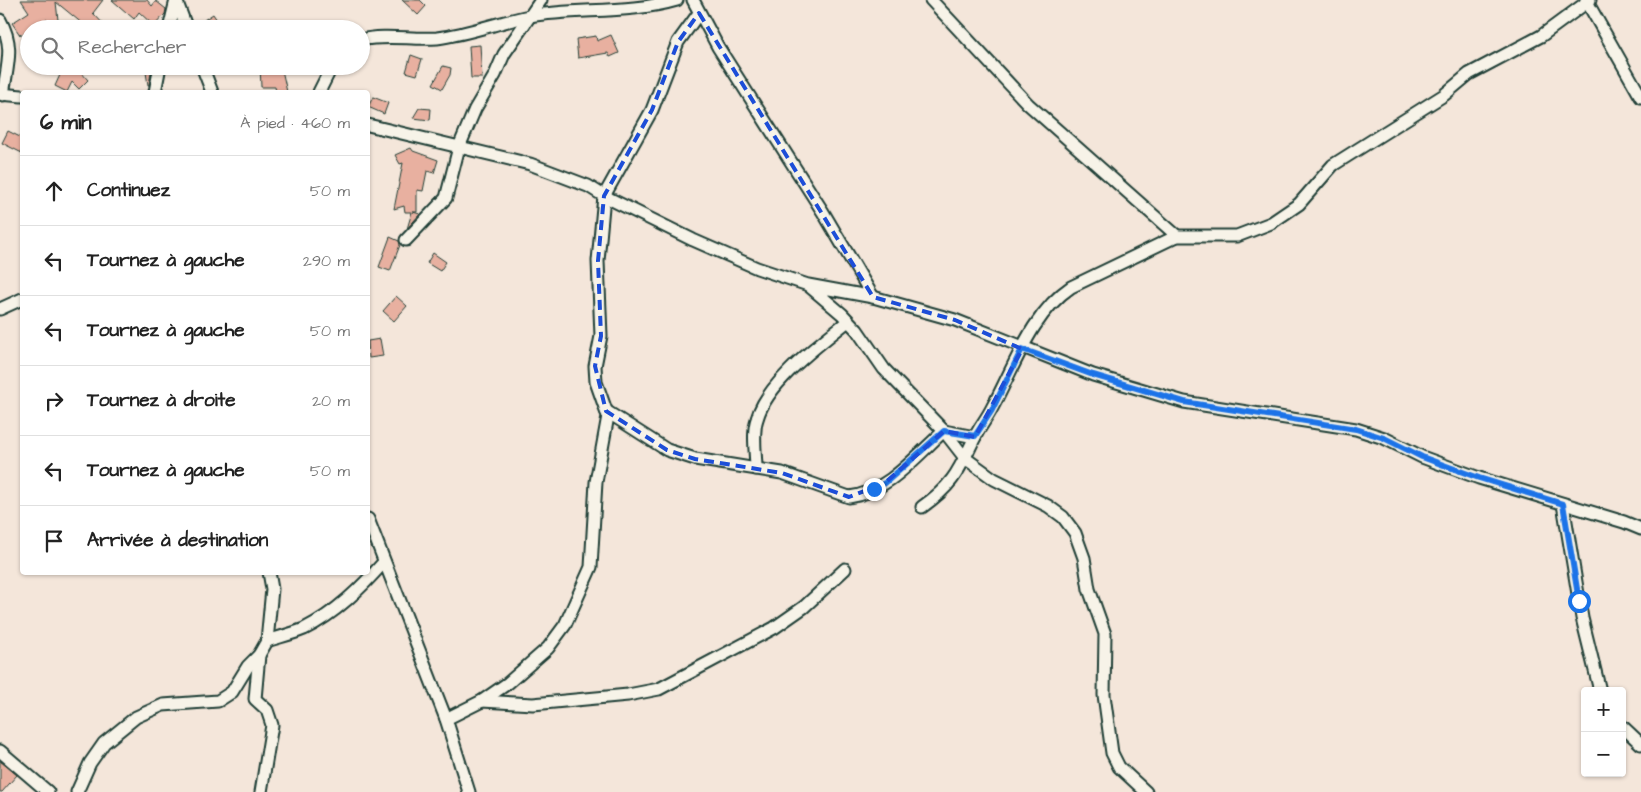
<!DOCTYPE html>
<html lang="fr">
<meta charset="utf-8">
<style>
:root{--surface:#fff;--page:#f2f2f2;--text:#222;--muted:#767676;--line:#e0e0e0}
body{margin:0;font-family:"Architects Daughter",sans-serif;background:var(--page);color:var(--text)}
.controls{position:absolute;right:15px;bottom:15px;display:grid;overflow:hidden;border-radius:5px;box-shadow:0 1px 4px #0004}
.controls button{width:45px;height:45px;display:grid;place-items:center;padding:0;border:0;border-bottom:1px solid var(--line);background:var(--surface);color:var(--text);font:25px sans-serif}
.stop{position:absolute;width:15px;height:15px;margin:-11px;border:4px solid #1a73e8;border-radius:50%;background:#fff}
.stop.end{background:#1a73e8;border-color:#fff;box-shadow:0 1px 5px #0008}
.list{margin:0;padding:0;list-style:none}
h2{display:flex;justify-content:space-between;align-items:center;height:65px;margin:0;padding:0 20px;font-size:21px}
h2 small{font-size:16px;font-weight:400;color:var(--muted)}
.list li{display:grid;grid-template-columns:32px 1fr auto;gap:15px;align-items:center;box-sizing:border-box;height:70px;padding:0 20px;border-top:1px solid var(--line)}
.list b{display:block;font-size:19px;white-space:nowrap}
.list em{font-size:16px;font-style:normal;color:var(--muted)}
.icon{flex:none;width:28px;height:28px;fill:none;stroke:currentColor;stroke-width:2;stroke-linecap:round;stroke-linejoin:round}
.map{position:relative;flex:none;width:1641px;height:792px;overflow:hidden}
.search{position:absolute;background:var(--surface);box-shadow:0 1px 4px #0004;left:20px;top:20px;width:350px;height:55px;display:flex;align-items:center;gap:12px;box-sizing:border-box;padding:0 18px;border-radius:28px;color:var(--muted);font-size:19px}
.panel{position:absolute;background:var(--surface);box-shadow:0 1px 4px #0004;left:20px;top:90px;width:350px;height:485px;border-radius:5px}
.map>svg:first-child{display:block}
.building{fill:#e8b0a0;stroke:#1f3d34}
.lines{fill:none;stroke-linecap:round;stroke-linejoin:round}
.street-casing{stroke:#1f3d34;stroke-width:15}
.street{stroke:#f7f3e8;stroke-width:11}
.route{stroke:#1a73e8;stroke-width:6}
.marked{fill:none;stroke:#1d4ed8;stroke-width:4;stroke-dasharray:10 6;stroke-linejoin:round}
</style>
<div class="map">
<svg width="1641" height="792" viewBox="0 0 1641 792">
<rect width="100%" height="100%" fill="#f4e6da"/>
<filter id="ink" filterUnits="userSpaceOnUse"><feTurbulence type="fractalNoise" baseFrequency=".02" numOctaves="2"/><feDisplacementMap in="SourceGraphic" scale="10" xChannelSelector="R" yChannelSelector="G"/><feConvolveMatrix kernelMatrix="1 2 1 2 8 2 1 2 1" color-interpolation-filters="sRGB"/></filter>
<g filter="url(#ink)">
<g class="building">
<polygon points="21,0 103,0 93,13 108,29 89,29 56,2 59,29 48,29 47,19 20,35 12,23 29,12"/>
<polygon points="112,0 147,0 152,6 156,1 166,9 165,14 154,26 139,12 134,19"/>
<polygon points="402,0 420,0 426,6 418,15"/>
<polygon points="213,14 223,29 211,29 204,20"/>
<polygon points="611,35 619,53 610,57 608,53 578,58 576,39 596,36 597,41"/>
<polygon points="480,45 482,78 471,78 469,46"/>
<polygon points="411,55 422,59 417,75 406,72"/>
<polygon points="64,66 83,66 80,71 88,80 79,89 72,82 67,92 55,86"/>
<polygon points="145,66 152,66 149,85 148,85"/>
<polygon points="260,66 267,66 272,73 282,70 287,92 276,92 275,87 261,87"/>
<polygon points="443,66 451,68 450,75 442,89 433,84"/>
<polygon points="373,97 388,103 384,114 368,107"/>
<polygon points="419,108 431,109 430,120 413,118"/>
<polygon points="8,131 22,138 22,153 2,143"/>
<polygon points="411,148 413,151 438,160 434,173 427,171 423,191 417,190 417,212 413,212 420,214 407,229 412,212 405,212 404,206 394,209 403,163 400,164 395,155"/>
<polygon points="390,237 399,241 400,245 390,271 379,267"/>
<polygon points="433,253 446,262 440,271 427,263"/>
<polygon points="396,296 407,306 394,321 383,311"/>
<polygon points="380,339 383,356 369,358 368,341"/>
<polygon points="0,761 17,775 2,792 0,792"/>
</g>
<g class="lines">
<g class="street-casing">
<g id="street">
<polyline points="176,0 187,29"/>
<polyline points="693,0 718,47 823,212 873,297"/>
<polyline points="931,0 1028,104 1177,236"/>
<polyline points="1586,0 1641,97"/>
<path d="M0,20C15,47 7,65 3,95"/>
<polyline points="169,29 176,0"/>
<path d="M361,40C385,34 413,40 437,38C469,34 499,22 530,16C579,8 629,14 677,0"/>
<polyline points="202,66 212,92"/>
<polyline points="155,92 160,66"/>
<polyline points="319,92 332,66"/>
<polyline points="0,94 22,96"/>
<polyline points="368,125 530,164 588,186 604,196 693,240 757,268 808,285 873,297 955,320 1093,375 1184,402 1356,429 1384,438 1422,457 1479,478 1624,522 1641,529"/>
<polyline points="406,240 446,198 459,147 475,109 495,75 504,54 541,0"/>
<polyline points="809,286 842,314 857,330 884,369 944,431 965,458 994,479 1048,506 1063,517 1075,533 1084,558 1089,589 1105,634 1104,695 1112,753 1119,767 1146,792"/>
<polyline points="0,309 22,299"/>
<path d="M606,411L667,450L695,459L782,473L849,497C887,493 917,455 944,431"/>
<polyline points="944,431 975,437"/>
<path d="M756,469C756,454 752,433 757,419C767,382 820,344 848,321"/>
<polyline points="1563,504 1582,618 1600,691"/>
<path d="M922,507C955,484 959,469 976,435C981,425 987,418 992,408C1014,368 1031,314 1071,287L1177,236H1237L1271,223L1299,204L1333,165L1444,95L1469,74L1541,36L1590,0"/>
<polyline points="368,519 446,719 469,792"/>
<path d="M267,641C279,637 292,634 304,629C336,613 361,588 384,562"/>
<polyline points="259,655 255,699 267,710 272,725 261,792"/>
<polyline points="482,701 533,704 628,695 659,689 774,628 804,607 845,569"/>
<polyline points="446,719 482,701 508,683 548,648 565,625 591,567 596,482 608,416 596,382 595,366 601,336 598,261 604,196 652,110 678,42 699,13"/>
<polyline points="1622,726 1641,744"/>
<polyline points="0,751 48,792"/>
<polyline points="77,792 90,763 104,743 136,717 163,705 218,701 232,692 248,666 259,655 267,641 272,589 269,572"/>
</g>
</g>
<use href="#street" class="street"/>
</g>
</g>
<g class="lines" filter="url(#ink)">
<polyline class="route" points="874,489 885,483 944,431 975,436 992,410 1022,349 1093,375 1184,402 1356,429 1384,438 1422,457 1479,478 1563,504 1579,601"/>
</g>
<path class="marked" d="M699,13L873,297L955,320L1022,349L975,437L944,431L885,483L849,497L782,473L695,459L667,450L606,411L595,366L601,336L598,261L604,196L652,110L678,42Z"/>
</svg>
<div class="controls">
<button>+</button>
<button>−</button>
</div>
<div class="stop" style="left:1579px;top:601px"></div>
<div class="stop end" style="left:874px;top:489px"></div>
<div class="search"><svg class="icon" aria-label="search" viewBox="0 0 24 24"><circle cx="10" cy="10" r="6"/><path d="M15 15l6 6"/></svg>Rechercher</div>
<section class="panel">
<h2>6 min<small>À pied · 460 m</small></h2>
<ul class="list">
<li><svg class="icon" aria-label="ahead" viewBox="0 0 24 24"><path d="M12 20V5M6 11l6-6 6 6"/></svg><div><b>Continuez</b></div><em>50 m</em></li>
<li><svg class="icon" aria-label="left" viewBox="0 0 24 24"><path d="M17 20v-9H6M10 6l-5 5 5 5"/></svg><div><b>Tournez à gauche</b></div><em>290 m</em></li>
<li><svg class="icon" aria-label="left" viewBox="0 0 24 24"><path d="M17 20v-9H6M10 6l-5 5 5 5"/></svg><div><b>Tournez à gauche</b></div><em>50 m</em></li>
<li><svg class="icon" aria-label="right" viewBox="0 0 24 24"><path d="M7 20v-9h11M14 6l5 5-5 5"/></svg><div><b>Tournez à droite</b></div><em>20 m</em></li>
<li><svg class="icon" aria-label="left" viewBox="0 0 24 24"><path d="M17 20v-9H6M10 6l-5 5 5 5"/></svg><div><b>Tournez à gauche</b></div><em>50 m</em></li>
<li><svg class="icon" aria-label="arrive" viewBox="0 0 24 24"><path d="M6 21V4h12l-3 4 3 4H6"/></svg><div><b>Arrivée à destination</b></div></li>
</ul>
</section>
</div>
